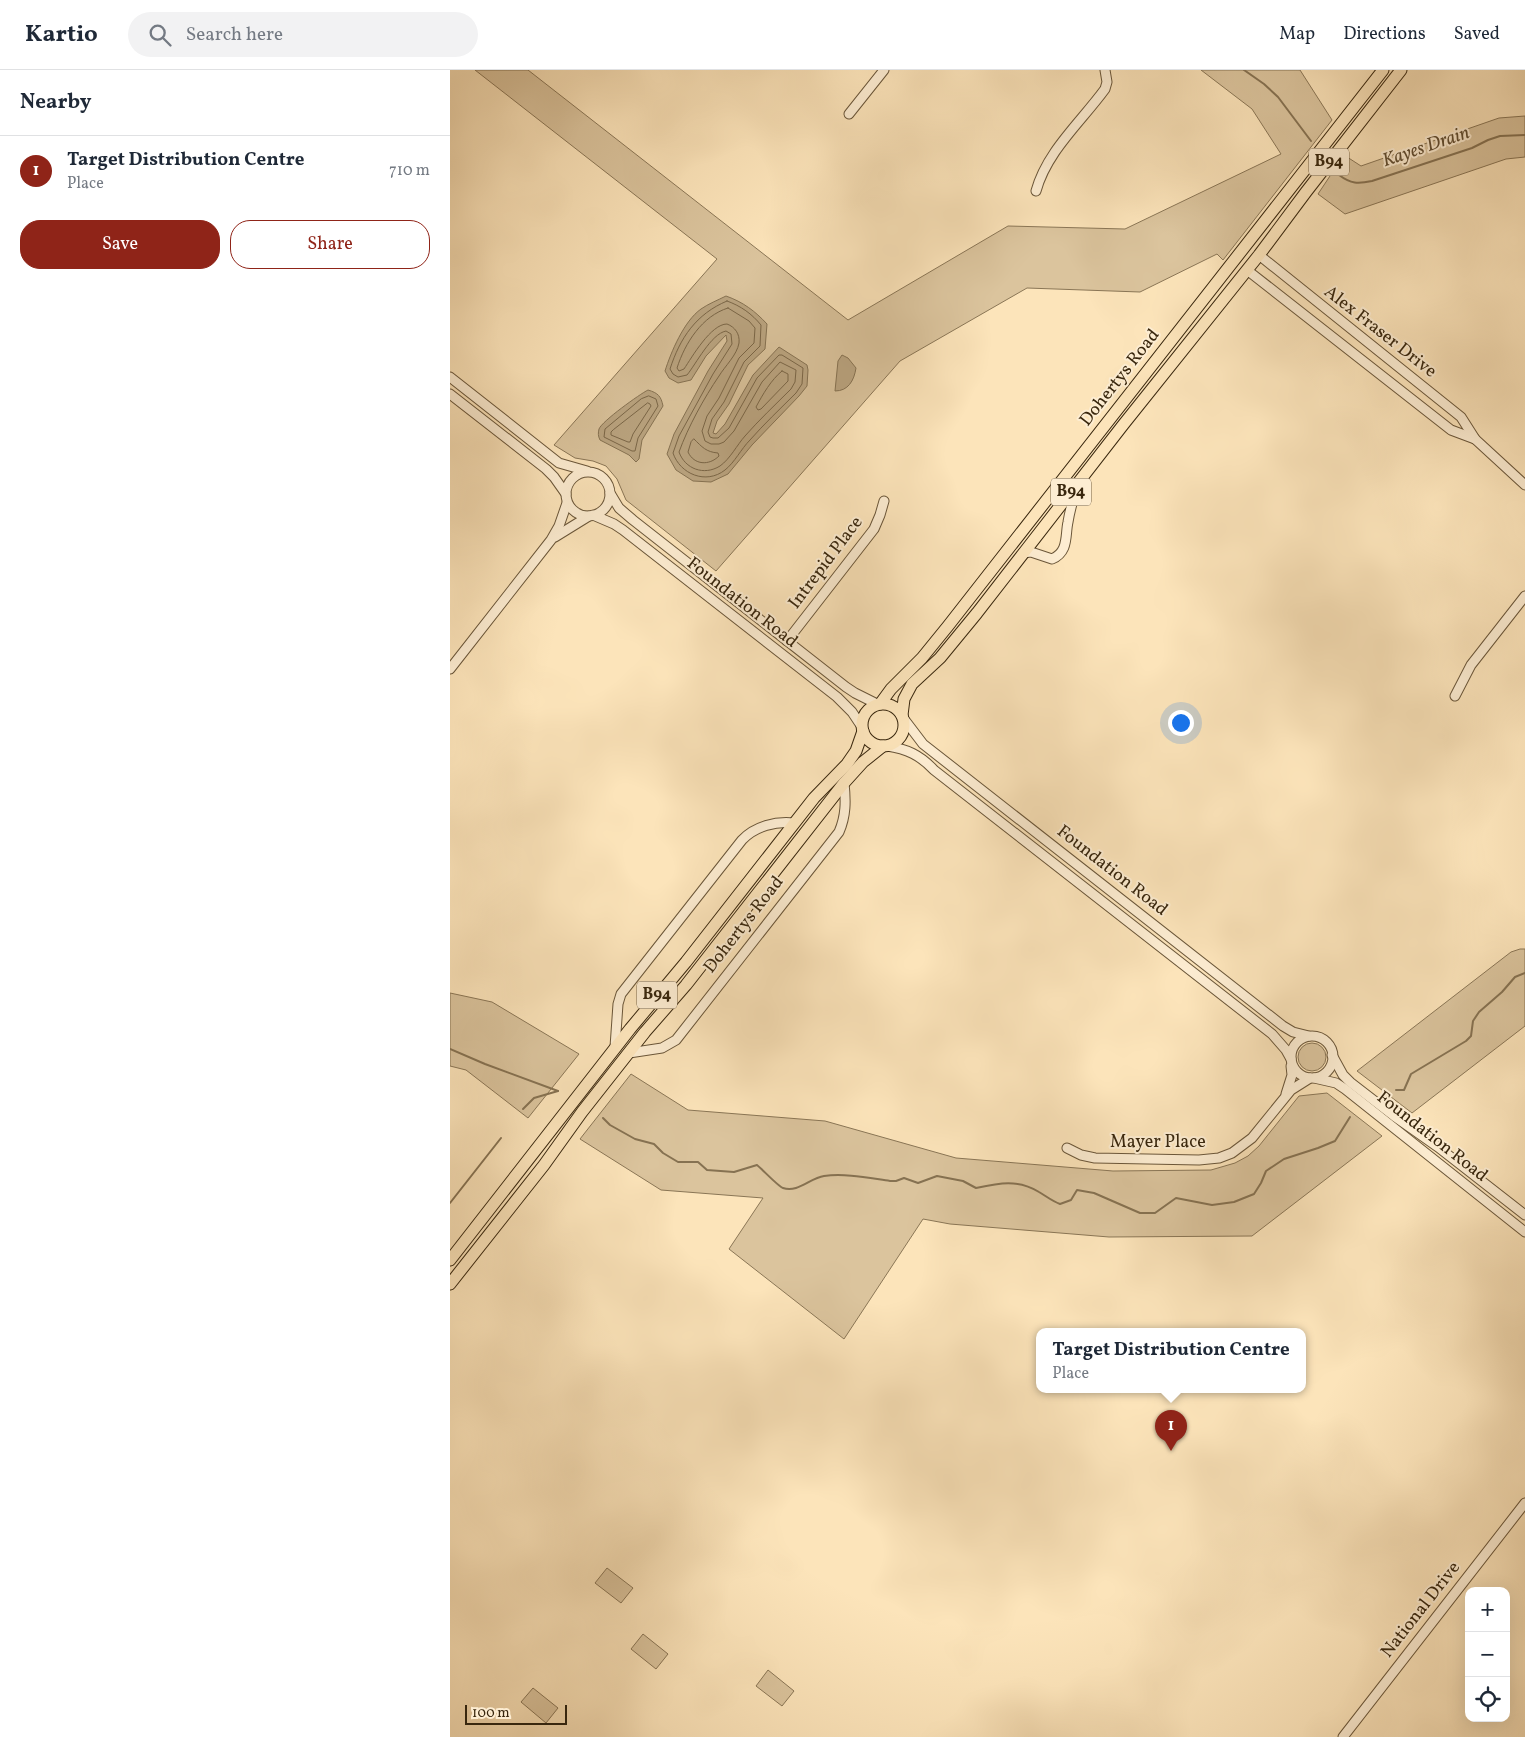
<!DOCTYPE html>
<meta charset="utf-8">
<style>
:root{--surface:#fff;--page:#f2f2f3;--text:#1f2937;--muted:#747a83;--line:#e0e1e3;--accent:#8f2418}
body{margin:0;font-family:Vollkorn,serif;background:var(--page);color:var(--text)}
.controls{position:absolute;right:15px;bottom:15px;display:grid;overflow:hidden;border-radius:10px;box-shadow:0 5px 20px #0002}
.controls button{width:45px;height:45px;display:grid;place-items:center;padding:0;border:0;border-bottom:1px solid var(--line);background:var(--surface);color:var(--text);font:25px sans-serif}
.scale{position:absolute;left:15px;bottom:12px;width:102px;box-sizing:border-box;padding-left:5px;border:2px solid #39270e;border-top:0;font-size:14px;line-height:18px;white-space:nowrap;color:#39270e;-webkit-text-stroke:4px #fdedd2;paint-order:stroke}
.you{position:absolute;left:730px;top:652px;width:18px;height:18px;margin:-12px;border:4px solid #fff;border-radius:50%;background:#1a73e8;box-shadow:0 0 0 8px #1a73e833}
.badge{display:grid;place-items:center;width:32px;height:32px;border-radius:50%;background:var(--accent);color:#fff;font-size:16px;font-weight:700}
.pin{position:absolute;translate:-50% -41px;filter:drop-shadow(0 1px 2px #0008)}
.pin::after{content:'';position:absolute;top:26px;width:18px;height:15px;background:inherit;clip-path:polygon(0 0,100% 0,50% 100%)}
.popup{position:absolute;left:586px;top:1258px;width:270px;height:65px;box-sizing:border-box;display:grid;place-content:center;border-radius:10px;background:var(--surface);filter:drop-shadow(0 1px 4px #0005);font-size:16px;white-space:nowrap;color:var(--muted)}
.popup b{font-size:19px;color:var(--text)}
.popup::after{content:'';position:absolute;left:50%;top:100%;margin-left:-10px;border:10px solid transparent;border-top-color:var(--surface)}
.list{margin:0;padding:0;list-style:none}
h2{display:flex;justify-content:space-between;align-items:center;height:65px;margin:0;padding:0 20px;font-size:21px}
h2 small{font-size:16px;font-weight:400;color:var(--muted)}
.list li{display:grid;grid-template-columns:32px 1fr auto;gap:15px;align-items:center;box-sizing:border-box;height:70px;padding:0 20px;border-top:1px solid var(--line)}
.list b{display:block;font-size:19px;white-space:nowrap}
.list p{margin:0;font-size:16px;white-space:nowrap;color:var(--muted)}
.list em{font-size:16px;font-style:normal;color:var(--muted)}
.actions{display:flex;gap:10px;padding:15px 20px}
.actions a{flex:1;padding:11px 0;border:1px solid var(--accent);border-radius:20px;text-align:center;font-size:18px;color:var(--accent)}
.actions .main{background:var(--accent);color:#fff}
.icon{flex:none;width:28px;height:28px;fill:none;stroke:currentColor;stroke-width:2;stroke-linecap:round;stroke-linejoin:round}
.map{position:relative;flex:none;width:1075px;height:1667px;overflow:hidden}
header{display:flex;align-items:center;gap:30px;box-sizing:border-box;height:70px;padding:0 25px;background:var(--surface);border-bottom:1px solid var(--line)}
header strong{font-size:24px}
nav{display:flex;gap:28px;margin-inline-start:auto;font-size:18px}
.search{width:350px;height:45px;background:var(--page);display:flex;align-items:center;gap:12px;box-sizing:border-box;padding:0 18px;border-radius:28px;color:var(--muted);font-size:19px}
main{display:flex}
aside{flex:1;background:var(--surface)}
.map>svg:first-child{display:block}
.green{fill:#dbc49d;stroke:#8a7656}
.water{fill:#baa480;stroke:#867252}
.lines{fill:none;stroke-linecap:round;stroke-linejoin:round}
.shore{stroke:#7a6647;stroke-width:1}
.stream{stroke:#867252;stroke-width:2}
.minor-casing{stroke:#6a5639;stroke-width:11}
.major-casing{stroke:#39270e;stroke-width:13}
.minor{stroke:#fdedd2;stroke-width:9}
.major{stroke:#fce4ba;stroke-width:11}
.labels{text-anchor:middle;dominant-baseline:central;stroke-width:4;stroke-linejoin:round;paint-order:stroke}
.shield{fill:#fdedd2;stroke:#746249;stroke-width:1}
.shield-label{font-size:16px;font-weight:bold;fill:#39270e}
.street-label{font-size:18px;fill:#39270e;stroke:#fdedd2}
.water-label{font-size:19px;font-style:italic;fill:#604c30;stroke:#fdedd2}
</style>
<header>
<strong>Kartio</strong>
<div class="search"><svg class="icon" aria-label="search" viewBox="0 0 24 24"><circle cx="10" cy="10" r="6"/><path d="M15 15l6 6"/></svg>Search here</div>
<nav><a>Map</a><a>Directions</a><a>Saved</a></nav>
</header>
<main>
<aside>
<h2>Nearby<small></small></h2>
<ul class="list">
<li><span class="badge">1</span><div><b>Target Distribution Centre</b><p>Place</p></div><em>710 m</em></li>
</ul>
<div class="actions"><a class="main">Save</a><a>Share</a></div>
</aside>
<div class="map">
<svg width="1075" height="1667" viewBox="0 0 1075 1667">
<rect width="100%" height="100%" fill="#fce4ba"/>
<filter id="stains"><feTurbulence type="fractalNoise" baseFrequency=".004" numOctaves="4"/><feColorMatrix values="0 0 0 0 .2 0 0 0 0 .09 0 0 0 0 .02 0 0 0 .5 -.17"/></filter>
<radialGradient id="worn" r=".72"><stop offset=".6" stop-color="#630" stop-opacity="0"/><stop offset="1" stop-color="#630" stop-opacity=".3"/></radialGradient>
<g class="green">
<polygon points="25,0 78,0 398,250 558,156 675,159 831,84 802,39 751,0 850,0 882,50 773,190 767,184 690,222 577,218 450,291 266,501 176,430 167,409 156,396 143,391 125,388 104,375 267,189"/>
<polygon points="1075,46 1075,87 1056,89 895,144 868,124 894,85 911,96 1049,48"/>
<polygon points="1070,879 1075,879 1075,956 962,1043 907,1001 1061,882"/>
<polygon points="0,923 42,932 129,984 78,1048 16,1000 0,996"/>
<circle cx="862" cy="987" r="14"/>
<polygon points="181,1004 238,1040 375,1051 506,1088 663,1101 761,1100 785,1093 798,1086 809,1076 849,1026 877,1023 932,1066 802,1166 659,1167 500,1154 473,1149 394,1269 279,1179 313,1128 211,1120 130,1069"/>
<polygon points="157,1498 183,1518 171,1533 145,1513"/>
<polygon points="193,1564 218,1584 206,1599 181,1579"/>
<polygon points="318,1600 344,1621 332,1636 306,1616"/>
<polygon points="83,1618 108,1638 96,1653 71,1632"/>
</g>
<g class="water">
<path d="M276,226C293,232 305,241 317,254L315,279L298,295L279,334L267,351L263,363L266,364L275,354L303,305L329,277L357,295L358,300L357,316L349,326L302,375L278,404L261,412L243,411L226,400L217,384L224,364L258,301L277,271L276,265L256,286L241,310L228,313L219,308L215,301C221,282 234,251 251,239C258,234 268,230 276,226Z"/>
<path d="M392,285L398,288L406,298C404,311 398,321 385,321L388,291Z"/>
<path d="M198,320C208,323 211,326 213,336L192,370L189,389L186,392L179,385L150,370C148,366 148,363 149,359C152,351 190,324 198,320Z"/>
</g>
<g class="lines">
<g class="shore">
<path d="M277,231C291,236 302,244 311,255L310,276L294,292L274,332L262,349L258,362L260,367L263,368H268L279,358L307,308L329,285H332L353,298L352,314L346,323C330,339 314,354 300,370C291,379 285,392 275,400C256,415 230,404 223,383L229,366L263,304L282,274L281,264L276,261C261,264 246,294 237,305L228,307L223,304L220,299C230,268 246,244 277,231Z"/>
<path d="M278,238L299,251L305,258L304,273L289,288L269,328L257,346L252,361L255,371L261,374H269L274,372L284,361L312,312L330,292L346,300L345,312L341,319C325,335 309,350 295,366C287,375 280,389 270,396C254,406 235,399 229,382C238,357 254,328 269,306C275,296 287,285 289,273C290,264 285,257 277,254C261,254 242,287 234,299L229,301L227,298C235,273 252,246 278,238Z"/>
<path d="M332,301L338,304V311L311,339L308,340L306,337C313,324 321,310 332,301Z"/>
<polygon points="199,326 206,329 208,336 188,368 185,381 182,381 154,367 155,359 191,329"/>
<polygon points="198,333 200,334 201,336 183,364 180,372 178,372 161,365 161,362 163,360"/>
<path d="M244,369C252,377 256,382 268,383L269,386C259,396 244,395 238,382L241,372Z"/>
</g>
<g class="stream">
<polyline points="794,0 814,14 828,27 861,71"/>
<path d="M889,105C901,114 908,114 922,111L1022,78L1038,70L1050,66L1075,65"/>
<polyline points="0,979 35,994 108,1021"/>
<polyline points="946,1020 954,1020 961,1004 1016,971 1021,966 1023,951 1029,942 1052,922 1065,907 1075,903"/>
<polyline points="73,1039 84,1028 108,1021"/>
<path d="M153,1048L160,1055L185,1069L204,1074L213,1083L228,1092H248L257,1100L284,1102L307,1095C313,1100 329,1117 333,1118C348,1123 360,1108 374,1106C395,1103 419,1108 440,1111H446L454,1108L468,1113L487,1106L513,1111L526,1118C549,1113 568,1109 589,1122C596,1126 602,1131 610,1134L621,1130L627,1120L644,1123L690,1143H705L726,1128L762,1135L784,1132L804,1124L811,1113L816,1101L834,1089L868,1078L885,1071L900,1047"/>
<polyline points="0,1133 51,1068"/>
</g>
<g class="minor-casing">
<g id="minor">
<polyline points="399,44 434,0"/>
<path d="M586,121C597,81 631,52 655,19L657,12L655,0"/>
<polyline points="809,185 1011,347 1025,369 1075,415"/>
<polyline points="797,200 1001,360 1025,369"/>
<polyline points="0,307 109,393 137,401"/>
<polyline points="0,324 96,399 104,407 116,424"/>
<circle cx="138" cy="424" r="22"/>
<polyline points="160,423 169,438 183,450 396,617 405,623 427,634"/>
<polyline points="143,445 164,454 173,460 387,627 402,642 412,657"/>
<polyline points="105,467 139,446"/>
<path d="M573,483L581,482L602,489C619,482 615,465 618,452C620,440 623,429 627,417"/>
<polyline points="337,571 424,459 430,445 434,431"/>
<polyline points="0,599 101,470 109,456 117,433"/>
<polyline points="1005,626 1021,595 1075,526"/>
<polyline points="454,649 473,674 833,956 843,962 859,966"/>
<path d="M437,676C457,679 470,685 484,700L822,964L836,980L841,989"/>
<circle cx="862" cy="987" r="21"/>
<path d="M165,977L168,934L171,924L292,770C305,756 326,751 344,753"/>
<path d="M179,983L212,978L226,970L389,762C396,746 396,731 394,713"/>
<polyline points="882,985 893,1005 900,1012 944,1046 988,1077 1075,1145"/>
<polyline points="864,1008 886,1013 895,1019 1075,1162"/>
<polyline points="836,1024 842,1005 841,996"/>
<polyline points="617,1078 631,1085 645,1088 749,1090 769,1088 782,1083 802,1068 841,1020 860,1008"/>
<polyline points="893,1667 1075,1433"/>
</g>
</g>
<g class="major-casing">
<g id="major">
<circle cx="433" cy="655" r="21"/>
<polyline points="430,634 441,619 472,588 498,556 933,0"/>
<polyline points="452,645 454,629 462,614 490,588 527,543 673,355 809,185 856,122 951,0"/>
<polyline points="0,1190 180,959 236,892 364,728 397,694 406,681 413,661"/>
<polyline points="0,1214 94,1095 132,1042 195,962 236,915 394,713 413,692 433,676"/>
</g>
</g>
<use href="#minor" class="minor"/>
<use href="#major" class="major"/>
</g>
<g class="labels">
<g class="shield">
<rect x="859" y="78.5" width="40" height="27" rx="4"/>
<rect x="601" y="408.5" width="40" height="27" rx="4"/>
<rect x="187" y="911.5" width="40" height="27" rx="4"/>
</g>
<g class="shield-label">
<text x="879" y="92">B94</text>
<text x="621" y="422">B94</text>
<text x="207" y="925">B94</text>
</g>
<g class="street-label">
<text transform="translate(930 262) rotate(38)">Alex Fraser Drive</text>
<text transform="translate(670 308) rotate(-52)">Dohertys Road</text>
<text transform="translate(376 493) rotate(-53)">Intrepid Place</text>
<text transform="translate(292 533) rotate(38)">Foundation Road</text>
<text transform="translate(662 801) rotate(38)">Foundation Road</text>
<text transform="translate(294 855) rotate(-52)">Dohertys Road</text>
<text transform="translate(982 1067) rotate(38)">Foundation Road</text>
<text x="708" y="1072">Mayer Place</text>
<text transform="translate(971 1540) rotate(-52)">National Drive</text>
</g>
<g class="water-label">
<text transform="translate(976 77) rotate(-19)">Kayes Drain</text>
</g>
</g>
<rect width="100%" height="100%" filter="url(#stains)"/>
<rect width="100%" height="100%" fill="url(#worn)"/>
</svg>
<div class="controls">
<button>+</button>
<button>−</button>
<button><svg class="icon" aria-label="locate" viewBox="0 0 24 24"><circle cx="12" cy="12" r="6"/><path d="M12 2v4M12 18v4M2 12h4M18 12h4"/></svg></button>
</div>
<div class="scale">100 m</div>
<div class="you"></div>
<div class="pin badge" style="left:721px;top:1381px">1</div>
<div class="popup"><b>Target Distribution Centre</b>Place</div>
</div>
</main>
